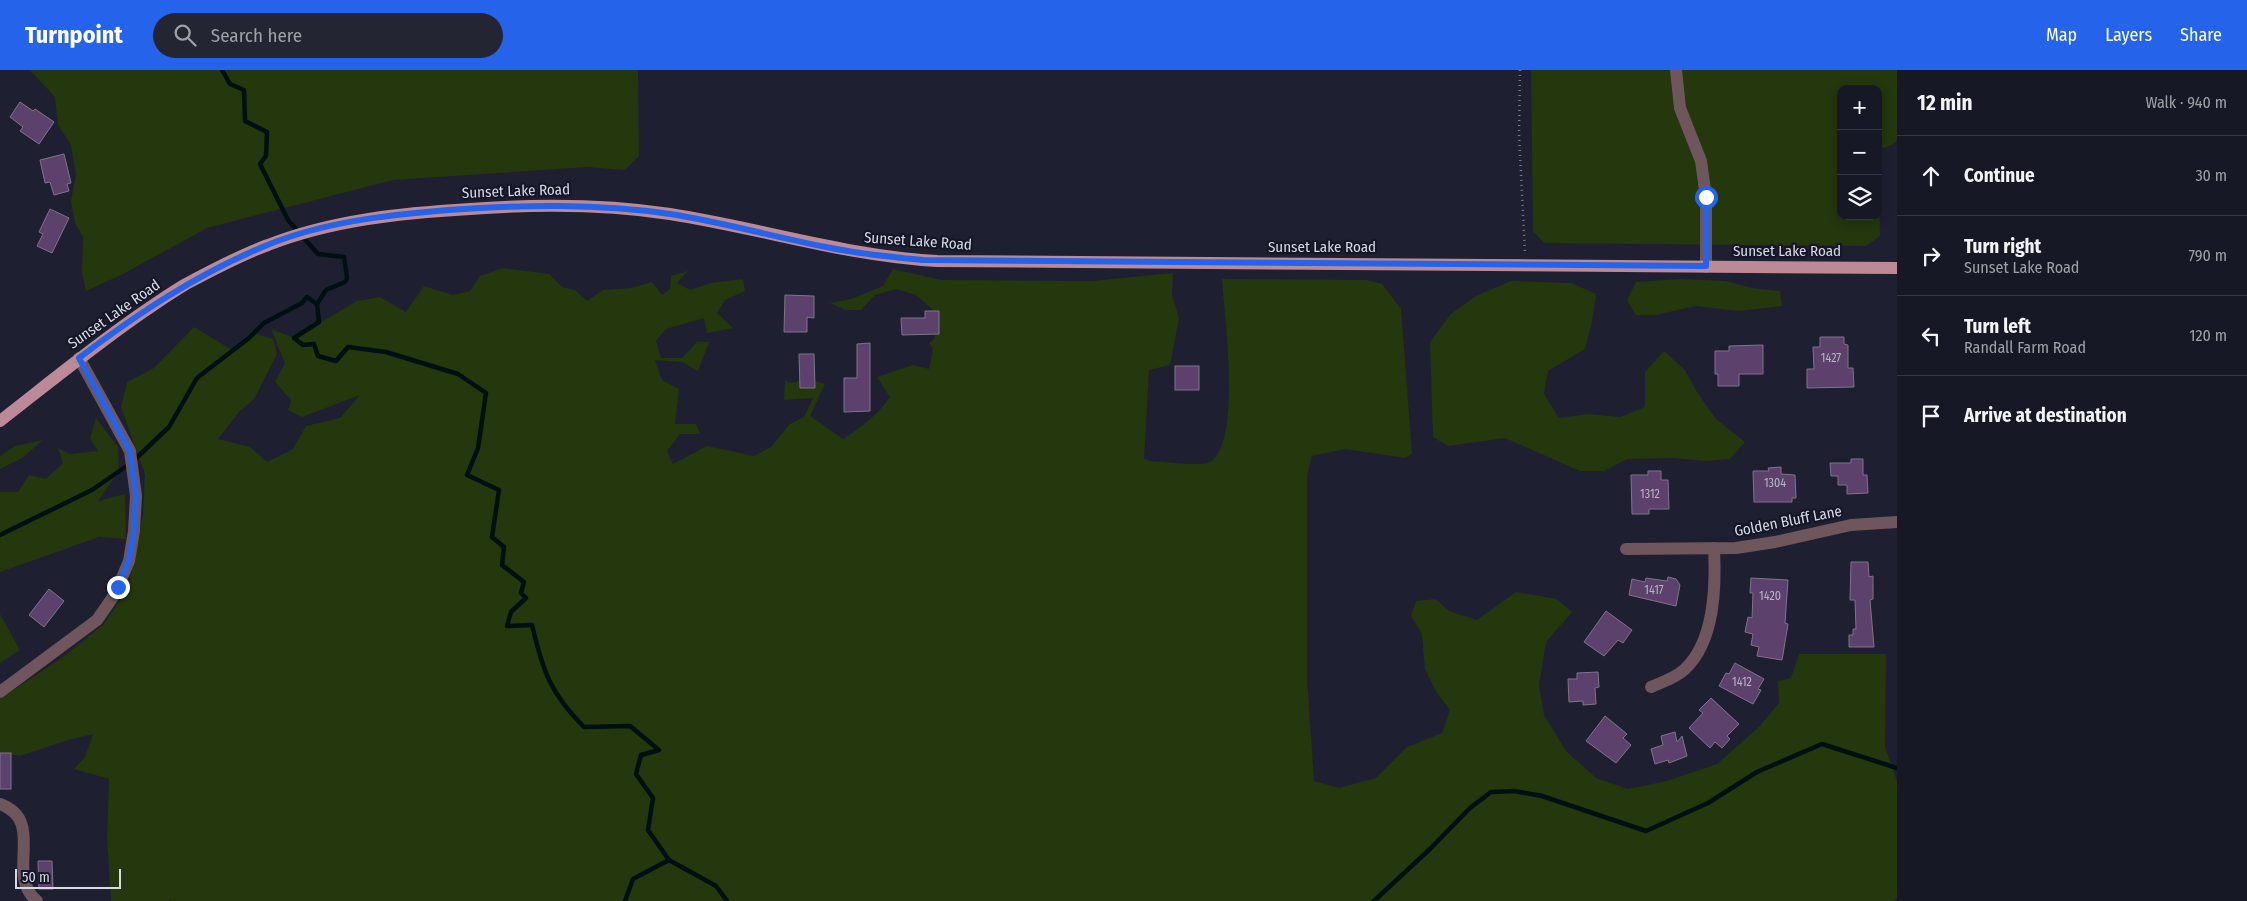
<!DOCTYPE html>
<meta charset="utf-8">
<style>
:root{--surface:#161825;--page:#232532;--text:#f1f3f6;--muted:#9ea0a7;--line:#353742;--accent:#2563eb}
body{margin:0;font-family:"Fira Sans Condensed",sans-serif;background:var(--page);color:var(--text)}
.controls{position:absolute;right:15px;top:15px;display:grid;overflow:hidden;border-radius:10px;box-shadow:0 2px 12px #0003}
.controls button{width:45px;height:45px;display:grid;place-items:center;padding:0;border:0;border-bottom:1px solid var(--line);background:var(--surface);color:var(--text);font:25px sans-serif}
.scale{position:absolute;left:15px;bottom:12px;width:106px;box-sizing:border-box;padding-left:5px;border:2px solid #d7d9e5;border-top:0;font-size:14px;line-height:18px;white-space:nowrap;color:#d7d9e5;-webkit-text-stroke:4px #151627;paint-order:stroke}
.stop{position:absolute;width:15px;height:15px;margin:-11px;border:4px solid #2563eb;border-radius:50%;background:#fff}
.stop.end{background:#2563eb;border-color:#fff;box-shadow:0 1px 5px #0008}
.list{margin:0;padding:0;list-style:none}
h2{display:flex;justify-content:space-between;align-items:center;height:65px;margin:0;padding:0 20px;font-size:21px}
h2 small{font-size:16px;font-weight:400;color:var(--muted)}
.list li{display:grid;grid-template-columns:32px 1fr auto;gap:15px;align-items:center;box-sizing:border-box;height:80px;padding:0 20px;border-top:1px solid var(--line)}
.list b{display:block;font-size:19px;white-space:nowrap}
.list p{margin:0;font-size:16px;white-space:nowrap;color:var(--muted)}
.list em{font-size:16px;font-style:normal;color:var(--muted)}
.icon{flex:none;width:28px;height:28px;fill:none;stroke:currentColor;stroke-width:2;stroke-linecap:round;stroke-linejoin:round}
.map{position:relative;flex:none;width:1897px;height:831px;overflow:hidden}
header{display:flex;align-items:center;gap:30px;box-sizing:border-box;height:70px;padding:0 25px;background:var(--accent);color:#fff}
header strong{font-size:24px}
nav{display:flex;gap:28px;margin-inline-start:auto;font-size:18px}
.search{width:350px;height:45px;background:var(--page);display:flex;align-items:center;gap:12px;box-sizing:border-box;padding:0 18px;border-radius:28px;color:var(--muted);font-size:19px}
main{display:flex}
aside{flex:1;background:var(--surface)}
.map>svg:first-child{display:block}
.green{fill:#24370d}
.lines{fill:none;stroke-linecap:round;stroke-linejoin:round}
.stream{stroke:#000f12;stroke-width:4.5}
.building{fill:#5b416c;stroke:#7f7487}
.path{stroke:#797b8a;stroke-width:2.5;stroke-dasharray:1 4;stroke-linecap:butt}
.minor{stroke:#6f555c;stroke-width:12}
.major{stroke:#bc8997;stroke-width:12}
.route{stroke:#2563eb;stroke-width:6}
.labels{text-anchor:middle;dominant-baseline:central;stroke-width:4.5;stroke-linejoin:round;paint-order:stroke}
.number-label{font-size:12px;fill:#b8b3c7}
.street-label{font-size:15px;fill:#d7d9e5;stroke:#151627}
</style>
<header>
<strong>Turnpoint</strong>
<div class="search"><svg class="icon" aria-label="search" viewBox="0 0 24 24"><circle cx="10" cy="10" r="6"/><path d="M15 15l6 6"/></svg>Search here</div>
<nav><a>Map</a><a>Layers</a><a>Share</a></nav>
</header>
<main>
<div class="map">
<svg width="1897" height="831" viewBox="0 0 1897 831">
<rect width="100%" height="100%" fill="#1e2031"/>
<g class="green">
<polygon points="30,0 638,0 639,86 625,100 587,97 393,110 207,158 123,204 86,221 82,203 83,167 75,153 71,131 76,104 71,75 58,55 55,27"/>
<polygon points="1531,0 1897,0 1897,70 1892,75 1878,80 1878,19 1841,19 1841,146 1878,146 1878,86 1880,166 1866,176 1544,173 1533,161"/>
<path d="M503,198L549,204L562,217L575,220L587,231L603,220L631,218L652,212L662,225L670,219L671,206L688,201L677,213L690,220L711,213L743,209L745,221L725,230L717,243L733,258L707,263L704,248L666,259L656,271L661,288H682L697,272H709L698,301L682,292L655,290L662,310L679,319L675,354H696L700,364H680L667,381L673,394L707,376L754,386L771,377L790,354L804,347L813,328L784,330L785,311L792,313L806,308L825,314L810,346L843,369C861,357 878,345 890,327L877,307L913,295L929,299L933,279L929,273L935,268L934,241L916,225L896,219L875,225L861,240H845L830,233L851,229L883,216L893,199L941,210L1092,211L1173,203L1172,225L1179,248L1170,295L1149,300L1144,389L1151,391C1162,392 1200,396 1208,393C1243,379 1224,242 1222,209L1366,210L1382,214L1401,239L1412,384L1405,388L1345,379L1312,386L1307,405V608L1314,711L1339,718L1376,708L1407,677L1442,663L1450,640L1437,623L1425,599L1422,564L1411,546L1416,531L1436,529L1449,541L1477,550L1516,522L1557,529L1572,542L1546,572L1539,615L1544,645L1566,681L1596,708L1628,719L1667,711L1717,694L1759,657L1779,633L1778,611L1791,608L1799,584H1886L1885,677L1897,711V827L1894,831H172L171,829L168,831H111L107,768L109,709L74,699L85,687L93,664L68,670L20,686L0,683V629L63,587L103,555L128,519L143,446L145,405L121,337L127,312L154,298L194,257L232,280L253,263L273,269L277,284L254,329L239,342L218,369L250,377L267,392L293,379L306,356L340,348L360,325L302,347L288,340L291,330L275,312L285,293L271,259L294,268L357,231L380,227L406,242L424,216L453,225L470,221L480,206Z"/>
<polygon points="1681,209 1726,211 1751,218 1780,221 1782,236 1739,241 1695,236 1656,245 1636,245 1627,230 1636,212"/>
<polygon points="1511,211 1571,213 1596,224 1592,251 1585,279 1548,301 1544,324 1559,348 1588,344 1620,347 1645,337 1645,302 1664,281 1685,300 1697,322 1716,349 1745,372 1730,389 1706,391 1673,388 1627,389 1604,401 1580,401 1505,368 1448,376 1433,367 1430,272 1451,244 1476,226"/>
<polygon points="96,348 118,377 119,401 98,431 125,424 126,469 99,467 0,502 0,422 18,422 29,405 46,409 63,393 58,378 70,384 98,381 90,368"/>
<polygon points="43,370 22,388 0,399 0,386 15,376"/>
<polygon points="0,544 20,580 0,593"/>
</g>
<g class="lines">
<g class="stream">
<path d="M222,0L230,14L244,20L245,51L267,62L266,86L260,94L288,150L318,184L344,187L347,208L345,212L326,220L317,234L319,252L294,268L303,275L314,274L318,286L336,291L348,277L386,282L458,304L486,323L478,378L467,405L499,420L492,467L504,477L502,495L524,512L521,523L526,528L511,542L507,556L532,555C543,601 550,623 584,657L630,656L659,680L641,685L636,704L653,728L648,760L669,790L716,816L727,831"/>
<polyline points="0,465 92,420 131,393 169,357 197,308 249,268 264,253 302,233 307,227 317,234"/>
<polyline points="625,831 633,809 669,790"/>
<polyline points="1374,831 1430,779 1470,738 1491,722 1514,721 1542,726 1646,761 1708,733 1757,702 1822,674 1897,698"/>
</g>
</g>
<g class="building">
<polygon points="20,32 33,41 35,39 54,52 39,74 20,61 23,57 10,47"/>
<polygon points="64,84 71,113 67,114 69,121 54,125 50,112 45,113 40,90"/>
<polygon points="50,139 69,148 52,183 37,176 43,164 39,162"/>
<polygon points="785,225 814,226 814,248 807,247 807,262 784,262"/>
<polygon points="925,241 939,241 939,264 902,265 901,248 925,248"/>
<polygon points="1820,267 1844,267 1844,274 1848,275 1848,298 1853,298 1854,317 1807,318 1807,299 1814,299 1813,277 1820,277"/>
<polygon points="870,273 870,341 844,342 844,308 857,308 857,274"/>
<polygon points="1763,275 1763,304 1739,304 1739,316 1718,316 1718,304 1715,304 1715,281 1729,281 1729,276"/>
<polygon points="799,284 814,284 815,318 800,318"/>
<rect x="1175" y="296" width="24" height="24"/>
<polygon points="1851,389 1863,389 1863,405 1867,405 1868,423 1847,424 1847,415 1838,415 1838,406 1831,406 1830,393 1851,393"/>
<polygon points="1781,397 1781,404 1795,405 1796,428 1792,428 1792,432 1754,432 1753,401 1769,401 1768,398"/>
<polygon points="1648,401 1661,401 1661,410 1668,410 1669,439 1649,439 1649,444 1632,444 1631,405 1648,405"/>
<polygon points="1851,492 1868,492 1869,507 1873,506 1873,529 1870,530 1874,577 1849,577 1849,565 1853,565 1853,559 1856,559 1855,530 1850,530"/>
<polygon points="1668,507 1676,509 1680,515 1676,536 1629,525 1632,509 1645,512 1646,508 1667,511"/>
<polygon points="1751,508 1788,510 1785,553 1788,554 1782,590 1757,586 1759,577 1751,575 1753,564 1745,562 1748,547 1752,548 1753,523 1750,523"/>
<polygon points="49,519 64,531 44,557 29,545"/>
<polygon points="1606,541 1632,560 1623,573 1618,570 1604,586 1584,572"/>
<polygon points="1735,593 1764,609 1758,619 1761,620 1753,634 1719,616 1726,603 1729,604"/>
<polygon points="1598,602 1599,617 1595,618 1596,634 1583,635 1583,631 1569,632 1568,609 1577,609 1577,603"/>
<polygon points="1711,628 1739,654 1727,666 1730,669 1722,678 1715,672 1710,678 1689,658 1703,643 1699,640"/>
<polygon points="1605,646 1627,664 1623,668 1631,675 1616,693 1586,671"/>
<polygon points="1675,662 1677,672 1682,666 1687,686 1669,693 1668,690 1655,694 1651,679 1663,675 1661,666"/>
<rect x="0" y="683" width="11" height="36"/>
<polygon points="38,791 52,791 53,819 39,819"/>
</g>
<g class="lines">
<polyline class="path" points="1520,0 1519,64 1525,183"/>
<g class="minor">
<polyline points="1676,0 1680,38 1701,91 1706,127 1706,197"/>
<polyline points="1626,479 1736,478 1775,472 1851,455 1897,452"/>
<path d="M1651,617C1662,612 1676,608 1685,599C1715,571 1716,516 1714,478"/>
<polyline points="0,622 97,550 115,524 129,491 134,461 136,426 130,381 79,288"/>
<path d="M0,734C47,751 4,804 37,831"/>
</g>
<path class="major" d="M0,351C45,316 89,280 136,247C152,236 169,224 186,214C212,200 240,185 268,175C332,150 402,143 470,139C537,134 604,134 670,144C760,158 846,186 937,191L1897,198"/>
</g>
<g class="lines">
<path class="route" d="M118,517L129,490L134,461L136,426L130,381L79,288C137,244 197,204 265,176C322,152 387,145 448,140C522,135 596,133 670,144C722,152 774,167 826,177C858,184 891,187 923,190L1706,196V127"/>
</g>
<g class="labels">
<g class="number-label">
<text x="1831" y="288">1427</text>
<text x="1775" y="413">1304</text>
<text x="1650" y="424">1312</text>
<text x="1654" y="520">1417</text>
<text x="1770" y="526">1420</text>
<text x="1742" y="612">1412</text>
</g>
<g class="street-label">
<text transform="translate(516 121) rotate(-2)">Sunset Lake Road</text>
<text transform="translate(918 171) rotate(4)">Sunset Lake Road</text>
<text x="1322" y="177">Sunset Lake Road</text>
<text x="1787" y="181">Sunset Lake Road</text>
<text transform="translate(114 244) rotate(-35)">Sunset Lake Road</text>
<text transform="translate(1788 451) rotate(-11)">Golden Bluff Lane</text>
</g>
</g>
</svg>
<div class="controls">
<button>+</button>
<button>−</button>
<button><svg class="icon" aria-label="layers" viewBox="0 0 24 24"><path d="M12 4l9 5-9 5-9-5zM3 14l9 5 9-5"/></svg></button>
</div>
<div class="scale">50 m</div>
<div class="stop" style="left:1706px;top:127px"></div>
<div class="stop end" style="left:118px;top:517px"></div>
</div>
<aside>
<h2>12 min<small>Walk · 940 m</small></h2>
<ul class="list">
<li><svg class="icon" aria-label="ahead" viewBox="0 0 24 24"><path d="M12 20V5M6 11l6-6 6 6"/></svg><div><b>Continue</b></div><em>30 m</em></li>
<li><svg class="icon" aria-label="right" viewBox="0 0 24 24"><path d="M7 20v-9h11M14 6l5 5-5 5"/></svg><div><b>Turn right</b><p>Sunset Lake Road</p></div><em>790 m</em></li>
<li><svg class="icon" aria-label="left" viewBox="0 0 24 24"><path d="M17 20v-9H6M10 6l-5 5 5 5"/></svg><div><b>Turn left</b><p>Randall Farm Road</p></div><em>120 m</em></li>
<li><svg class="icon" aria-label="arrive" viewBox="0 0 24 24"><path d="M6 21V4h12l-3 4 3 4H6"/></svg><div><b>Arrive at destination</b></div></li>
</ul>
</aside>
</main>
